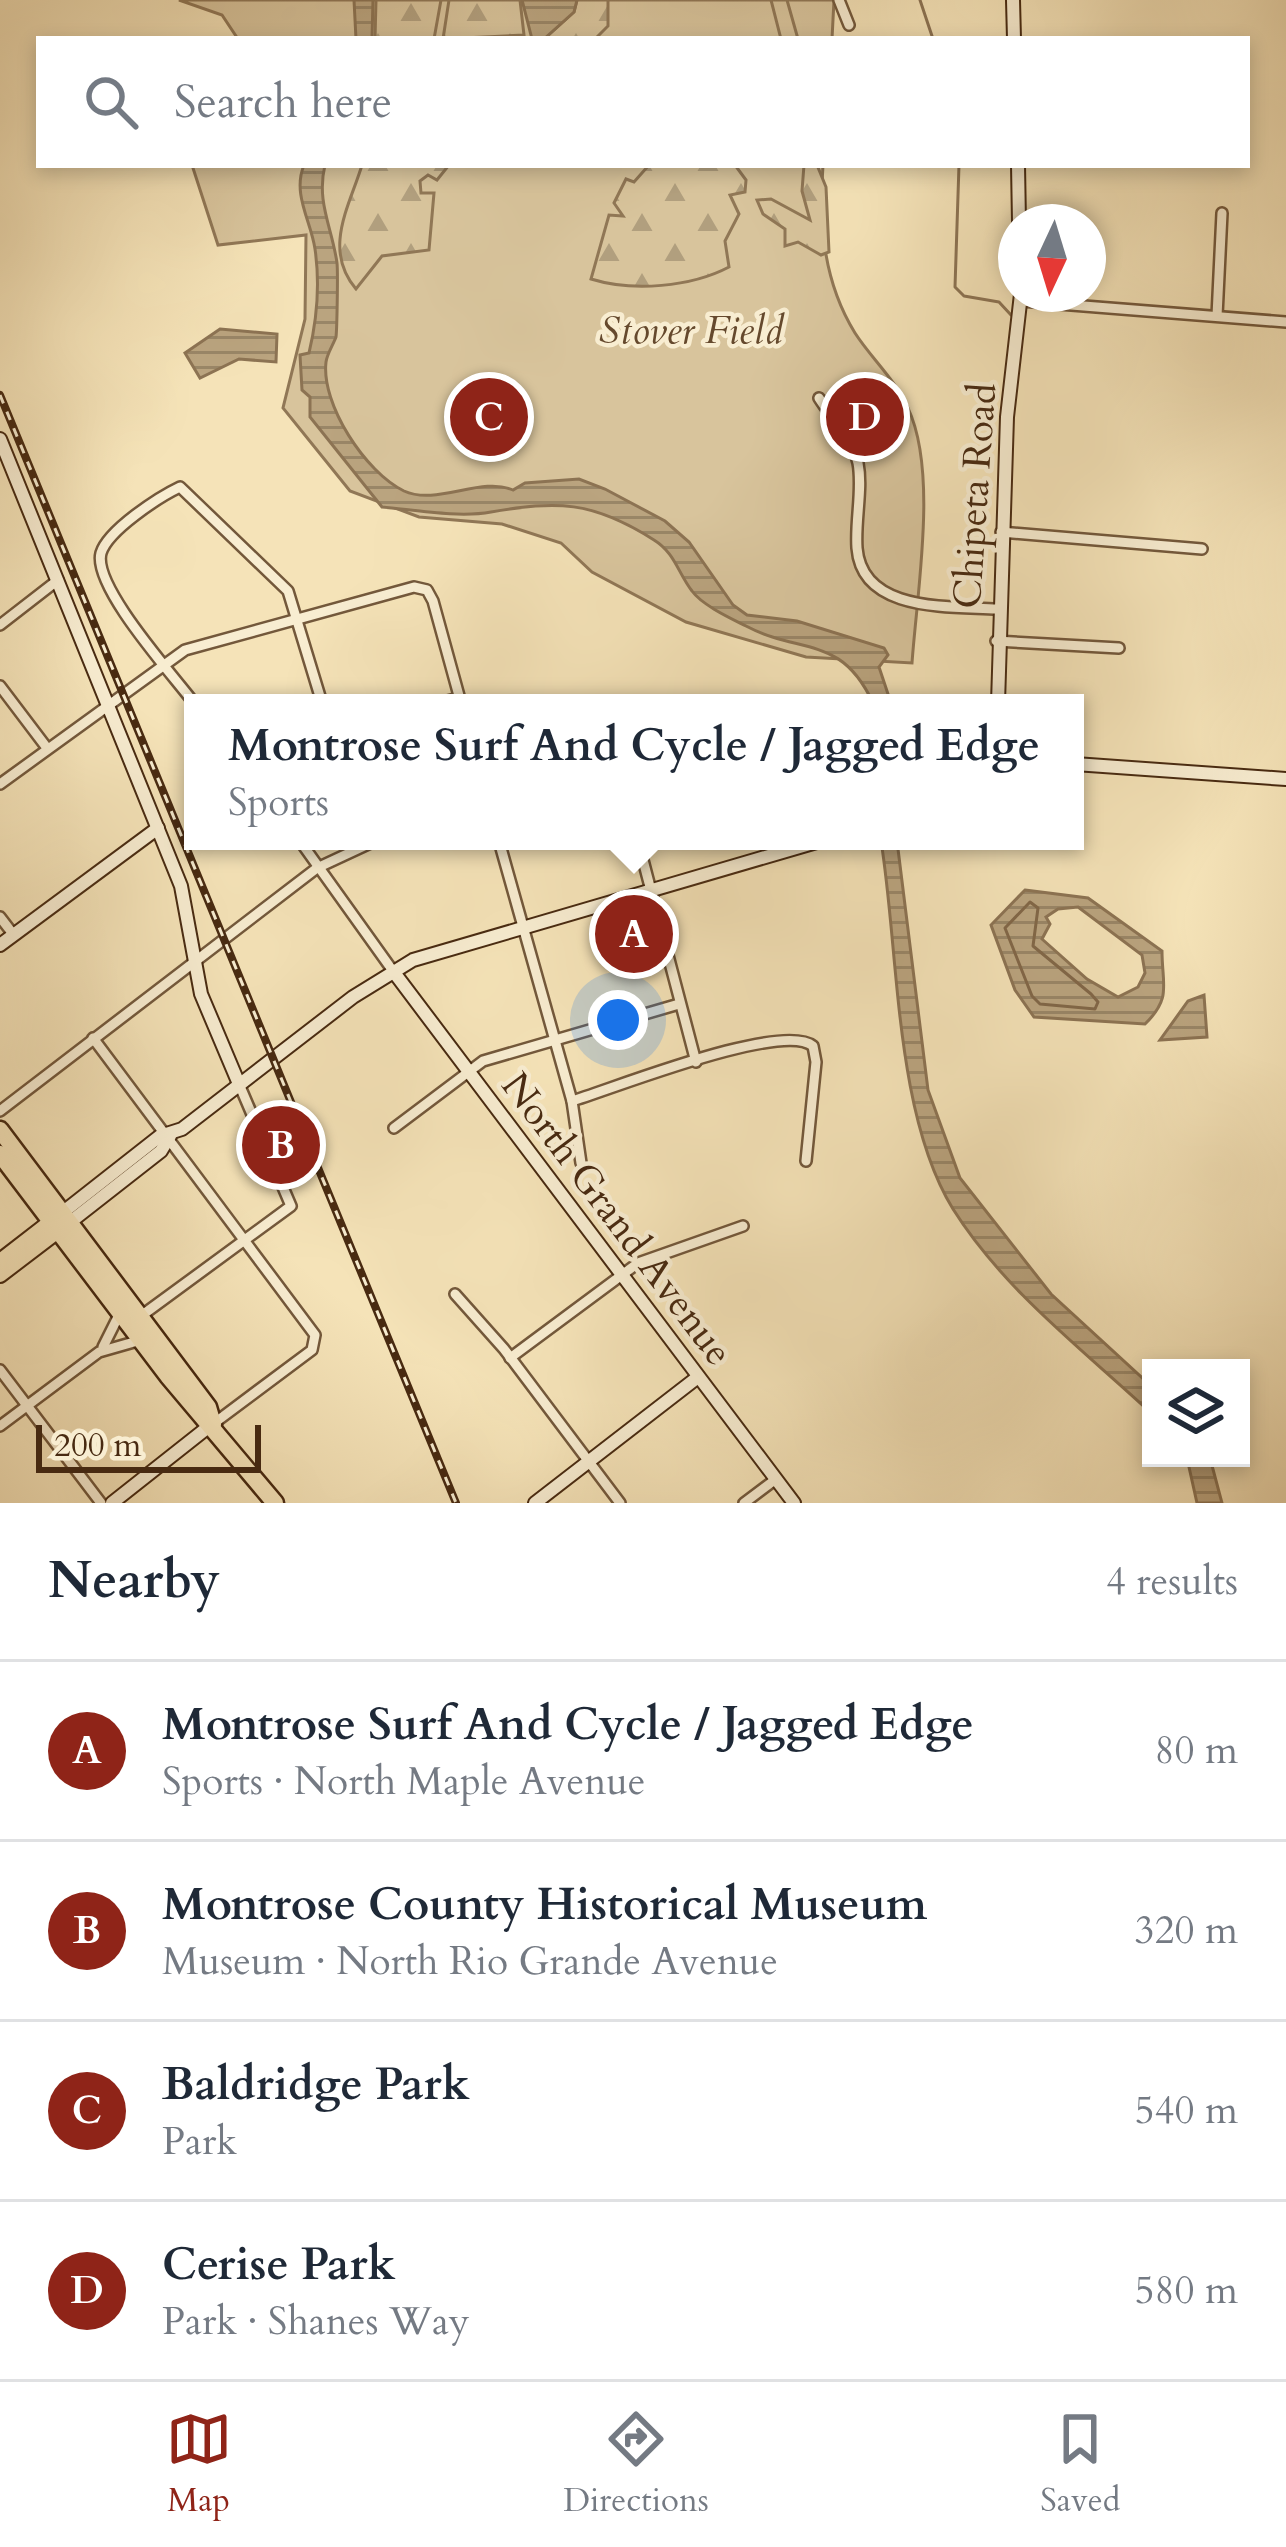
<!DOCTYPE html>
<meta charset="utf-8">
<style>
:root{--surface:#fff;--page:#f2f2f3;--text:#1f2937;--muted:#747a83;--line:#e0e1e3;--accent:#8f2418}
body{margin:0;font-family:Cardo,serif;background:var(--page);color:var(--text)}
.controls{position:absolute;right:36px;bottom:36px;display:grid;overflow:hidden;border-radius:0px;box-shadow:0 6px 18px #0003}
.controls button{width:108px;height:108px;display:grid;place-items:center;padding:0;border:0;border-bottom:3px solid var(--line);background:var(--surface);color:var(--text);font:60px sans-serif}
.compass{position:absolute;left:998px;top:204px;width:108px;height:108px;border-radius:50%;background:var(--surface);box-shadow:0 6px 18px #0003;rotate:184deg}
.scale{position:absolute;left:36px;bottom:30px;width:225px;box-sizing:border-box;padding-left:12px;border:6px solid #482a11;border-top:0;font-size:33px;line-height:42px;white-space:nowrap;color:#482a11;-webkit-text-stroke:9px #f8edd1;paint-order:stroke}
.you{position:absolute;left:618px;top:1020px;width:42px;height:42px;margin:-30px;border:9px solid #fff;border-radius:50%;background:#1a73e8;box-shadow:0 0 0 18px #1a73e833}
.badge{display:grid;place-items:center;width:78px;height:78px;border-radius:50%;background:var(--accent);color:#fff;font-size:39px;font-weight:700}
.pin{position:absolute;translate:-50% -50%;border:6px solid #fff;box-shadow:0 3px 12px #0006}
.popup{position:absolute;left:184px;top:694px;width:900px;height:156px;box-sizing:border-box;display:grid;place-content:center;border-radius:0px;background:var(--surface);filter:drop-shadow(0 3px 9px #0005);font-size:39px;white-space:nowrap;color:var(--muted)}
.popup b{font-size:45px;color:var(--text)}
.popup::after{content:'';position:absolute;left:50%;top:100%;margin-left:-24px;border:24px solid transparent;border-top-color:var(--surface)}
.list{margin:0;padding:0;list-style:none}
h2{display:flex;justify-content:space-between;align-items:center;height:156px;margin:0;padding:0 48px;font-size:51px}
h2 small{font-size:39px;font-weight:400;color:var(--muted)}
.list li{display:grid;grid-template-columns:78px 1fr auto;gap:36px;align-items:center;box-sizing:border-box;height:180px;padding:0 48px;border-top:3px solid var(--line)}
.list b{display:block;font-size:45px;white-space:nowrap}
.list p{margin:0;font-size:39px;white-space:nowrap;color:var(--muted)}
.list em{font-size:39px;font-style:normal;color:var(--muted)}
.icon{flex:none;width:66px;height:66px;fill:none;stroke:currentColor;stroke-width:2;stroke-linecap:round;stroke-linejoin:round}
.map{position:relative;flex:none;width:1286px;height:1503px;overflow:hidden}
.search{position:absolute;background:var(--surface);box-shadow:0 6px 18px #0003;left:36px;right:36px;top:36px;height:132px;display:flex;align-items:center;gap:30px;box-sizing:border-box;padding:0 42px;border-radius:0px;color:var(--muted);font-size:45px}
.sheet{height:876px;background:var(--surface)}
nav{display:flex;justify-content:space-around;align-items:center;box-sizing:border-box;height:168px;border-top:3px solid var(--line);background:var(--surface);font-size:33px;color:var(--muted)}
nav a{display:grid;justify-items:center;gap:6px}
nav .on{color:var(--accent)}
.map>svg:first-child{display:block}
.green{fill:#d8c49c;stroke:#907756;stroke-width:3}
.forest{fill:url(#forest-firs);stroke:#907756;stroke-width:3}
.water{fill:url(#water-rules);stroke:#8c7353;stroke-width:3;fill-rule:evenodd}
.lines{fill:none;stroke-linecap:round;stroke-linejoin:round}
.shore{stroke:#816748;stroke-width:3}
.stream{stroke:#8c7353;stroke-width:3}
.street-casing{stroke:#73583b;stroke-width:14}
.secondary-casing{stroke:#482a11;stroke-width:16}
.primary-casing{stroke:#482a11;stroke-width:18}
.highway-casing{stroke:#482a11;stroke-width:21}
.street{stroke:#f8edd1;stroke-width:9}
.secondary{stroke:#f8edd1;stroke-width:12}
.primary{stroke:#f5e3b8;stroke-width:14}
.highway{stroke:#f5e3b8;stroke-width:16}
.rail-casing{stroke:#482a11;stroke-width:8}
.rail{stroke:#f8edd1;stroke-width:3;stroke-dasharray:9;stroke-linecap:butt}
.labels{text-anchor:middle;dominant-baseline:central;stroke-width:9;stroke-linejoin:round;paint-order:stroke}
.park-label{font-size:39px;font-style:italic;fill:#65492d;stroke:#f8edd1}
.street-label{font-size:39px;fill:#482a11;stroke:#f8edd1}
</style>
<div class="map">
<svg width="1286" height="1503" viewBox="0 0 1286 1503">
<defs>
<pattern id="forest-firs" width="22" height="20" patternUnits="userSpaceOnUse" patternTransform="scale(3)"><rect width="22" height="20" fill="#d8c49c"/><path d="M5 1l3.5 6h-7zM16 11l3.5 6h-7z" fill="#b19f7e"/></pattern>
<pattern id="water-rules" width="6" height="5" patternUnits="userSpaceOnUse" patternTransform="scale(3)"><rect width="6" height="5" fill="#baa47f"/><path d="M0 2.5h6" fill="none" stroke="#998667"/></pattern>
</defs>
<rect width="100%" height="100%" fill="#f5e3b8"/>
<filter id="stains"><feTurbulence type="fractalNoise" baseFrequency=".00167" numOctaves="4"/><feColorMatrix values="0 0 0 0 .2 0 0 0 0 .09 0 0 0 0 .02 0 0 0 .5 -.17"/></filter>
<radialGradient id="worn" r=".72"><stop offset=".6" stop-color="#630" stop-opacity="0"/><stop offset="1" stop-color="#630" stop-opacity=".3"/></radialGradient>
<g class="green">
<polygon points="179,0 834,0 832,39 238,39 222,15"/>
<path d="M192,165H823C819,224 823,281 855,333C871,358 895,379 908,408C938,472 917,591 912,663L806,657L686,622L592,572L561,543L502,524L419,517L350,491L283,408L305,319L306,235L218,245Z"/>
<polygon points="644,921 649,941 626,954 619,927"/>
</g>
<g class="forest">
<polygon points="376,0 441,0 434,39 375,39"/>
<polygon points="449,0 520,0 524,35 443,39"/>
<polygon points="577,0 608,0 608,26 595,39 544,39 574,12"/>
<polygon points="771,0 787,0 798,39 781,39"/>
<path d="M362,165H449L437,180L428,175L420,181L421,193H434L429,250L382,256L356,289C322,249 350,205 362,165Z"/>
<path d="M649,165H735L746,180L745,192L730,195L739,214L725,241L729,267C691,287 633,292 591,279L609,215L623,216L614,203L626,179L634,182Z"/>
<polygon points="804,165 817,165 826,187 829,252 821,255 798,242 785,246 785,229 763,214 757,200 771,199 810,220 802,191"/>
</g>
<g class="water">
<polygon points="354,0 373,0 372,39 356,39"/>
<polygon points="522,0 577,0 574,12 544,39 532,39"/>
<path d="M304,165H325C316,202 332,227 337,263C338,272 337,329 336,337C333,345 327,354 326,362C321,404 365,472 404,491C437,506 481,476 513,490L525,483L579,479L605,489L665,521L689,542L733,605L747,615L797,621L884,648L888,655L879,667L891,703H873C841,634 801,655 746,626C730,618 702,605 692,591C678,573 675,553 654,540C591,500 557,501 491,512C459,518 415,510 382,507L310,417V397L302,390L300,355L309,353C317,319 320,283 315,249C311,221 292,194 304,165Z"/>
<polygon points="220,329 277,334 276,362 239,359 200,378 185,353"/>
<path d="M881,841H897L928,1090L960,1178L1051,1294L1151,1386V1413C1082,1349 1004,1290 953,1209C894,1113 899,951 881,841Z"/>
<path d="M1025,890L1088,898L1162,951C1162,985 1172,998 1145,1024L1034,1017L1015,990L991,925ZM1078,907L1142,955L1145,973L1138,987L1118,997L1087,979L1042,939L1050,924L1046,917L1058,909Z"/>
<polygon points="1204,995 1207,1037 1160,1040 1188,1001"/>
<polygon points="1187,1458 1210,1458 1222,1503 1197,1503"/>
</g>
<g class="lines">
<polygon class="shore" points="1030,902 1038,908 1033,946 1091,994 1098,1002 1095,1009 1040,1004 1032,996 1005,928"/>
<g class="stream">
<polyline points="920,0 933,39"/>
<polyline points="959,165 955,287 964,296 999,302 1011,315"/>
</g>
<g class="street-casing">
<g id="street">
<polyline points="839,0 849,25"/>
<polyline points="1021,301 1286,322"/>
<polyline points="1217,316 1222,213"/>
<path d="M819,398C831,417 853,441 858,463C863,489 855,520 857,548C862,613 950,606 997,609"/>
<polyline points="1001,532 1202,549"/>
<polyline points="0,625 58,580"/>
<polyline points="996,641 1119,648"/>
<polyline points="0,686 47,748"/>
<path d="M194,703C173,675 92,586 101,553C108,530 159,497 180,487L288,591L322,703"/>
<polyline points="439,703 459,698"/>
<polyline points="0,784 185,650 414,587 427,590 433,601 461,703"/>
<polyline points="300,841 393,971"/>
<polyline points="499,841 572,1101 581,1163"/>
<polyline points="638,841 696,1062"/>
<polyline points="0,917 13,934"/>
<polyline points="93,1038 315,1335 312,1350 213,1424"/>
<path d="M572,1101C615,1088 782,1021 813,1046L816,1062L806,1161"/>
<polyline points="0,1111 317,868 375,841"/>
<polyline points="394,1128 483,1061 679,1004"/>
<polyline points="455,1294 504,1349 620,1503"/>
<polyline points="141,1316 291,1206 239,1084"/>
<polyline points="103,1347 119,1315"/>
<polyline points="510,1358 638,1263 743,1226"/>
<polyline points="0,1370 101,1503"/>
<polyline points="0,1426 99,1352 141,1340"/>
<polyline points="744,1503 776,1479"/>
</g>
</g>
<g class="secondary-casing">
<g id="secondary">
<polyline points="1013,0 1014,39"/>
<polyline points="1018,165 1019,222"/>
<polyline points="0,439 181,886 201,994 239,1084"/>
<polyline points="998,703 1007,417 1021,294"/>
<polyline points="1075,764 1286,779"/>
<polyline points="0,945 158,828"/>
<polyline points="393,971 794,1503"/>
<polyline points="62,1213 160,1136 182,1129 353,997 413,960 820,841"/>
<polyline points="69,1223 161,1151 170,1136"/>
<polyline points="112,1503 212,1424"/>
<polyline points="535,1503 698,1377"/>
</g>
</g>
<g class="primary-casing">
<g id="primary">
<polyline points="0,1261 58,1216"/>
<polyline points="0,1275 63,1227"/>
</g>
</g>
<g class="highway-casing">
<g id="highway">
<polyline points="0,1130 208,1407 213,1424"/>
<polyline points="0,1154 168,1376 275,1503"/>
</g>
</g>
<use href="#street" class="street"/>
<use href="#secondary" class="secondary"/>
<use href="#primary" class="primary"/>
<use href="#highway" class="highway"/>
<g class="rail-casing">
<polyline id="rail" points="0,395 456,1503"/>
</g>
<use href="#rail" class="rail"/>
</g>
<g class="labels">
<g class="park-label">
<text x="691" y="330">Stover Field</text>
</g>
<g class="street-label">
<text transform="translate(975 496) rotate(-86)">Chipeta Road</text>
<text transform="translate(617 1219) rotate(53)">North Grand Avenue</text>
</g>
</g>
<rect width="100%" height="100%" filter="url(#stains)"/>
<rect width="100%" height="100%" fill="url(#worn)"/>
</svg>
<div class="controls">
<button><svg class="icon" aria-label="layers" viewBox="0 0 24 24"><path d="M12 4l9 5-9 5-9-5zM3 14l9 5 9-5"/></svg></button>
</div>
<svg class="compass" viewBox="-18 -18 36 36"><path d="M0-13l5 13h-10z" fill="#e53935"/><path d="M0 13l5-13h-10z" fill="#747a83"/></svg>
<div class="scale">200 m</div>
<div class="you"></div>
<div class="pin badge" style="left:634px;top:934px">A</div>
<div class="popup"><b>Montrose Surf And Cycle / Jagged Edge</b>Sports</div>
<div class="pin badge" style="left:281px;top:1145px">B</div>
<div class="pin badge" style="left:489px;top:417px">C</div>
<div class="pin badge" style="left:865px;top:417px">D</div>
<div class="search"><svg class="icon" aria-label="search" viewBox="0 0 24 24"><circle cx="10" cy="10" r="6"/><path d="M15 15l6 6"/></svg>Search here</div>
</div>
<section class="sheet">
<h2>Nearby<small>4 results</small></h2>
<ul class="list">
<li><span class="badge">A</span><div><b>Montrose Surf And Cycle / Jagged Edge</b><p>Sports · North Maple Avenue</p></div><em>80 m</em></li>
<li><span class="badge">B</span><div><b>Montrose County Historical Museum</b><p>Museum · North Rio Grande Avenue</p></div><em>320 m</em></li>
<li><span class="badge">C</span><div><b>Baldridge Park</b><p>Park</p></div><em>540 m</em></li>
<li><span class="badge">D</span><div><b>Cerise Park</b><p>Park · Shanes Way</p></div><em>580 m</em></li>
</ul>
</section>
<nav>
<a class="on"><svg class="icon" aria-label="map" viewBox="0 0 24 24"><path d="M3 6l6-2 6 2 6-2v14l-6 2-6-2-6 2zM9 4v14M15 6v14"/></svg>Map</a>
<a><svg class="icon" aria-label="directions" viewBox="0 0 24 24"><path d="M12 3l9 9-9 9-9-9zM9 14v-3h6M13 9l2 2-2 2"/></svg>Directions</a>
<a><svg class="icon" aria-label="saved" viewBox="0 0 24 24"><path d="M7 4h10v16l-5-4-5 4z"/></svg>Saved</a>
</nav>
